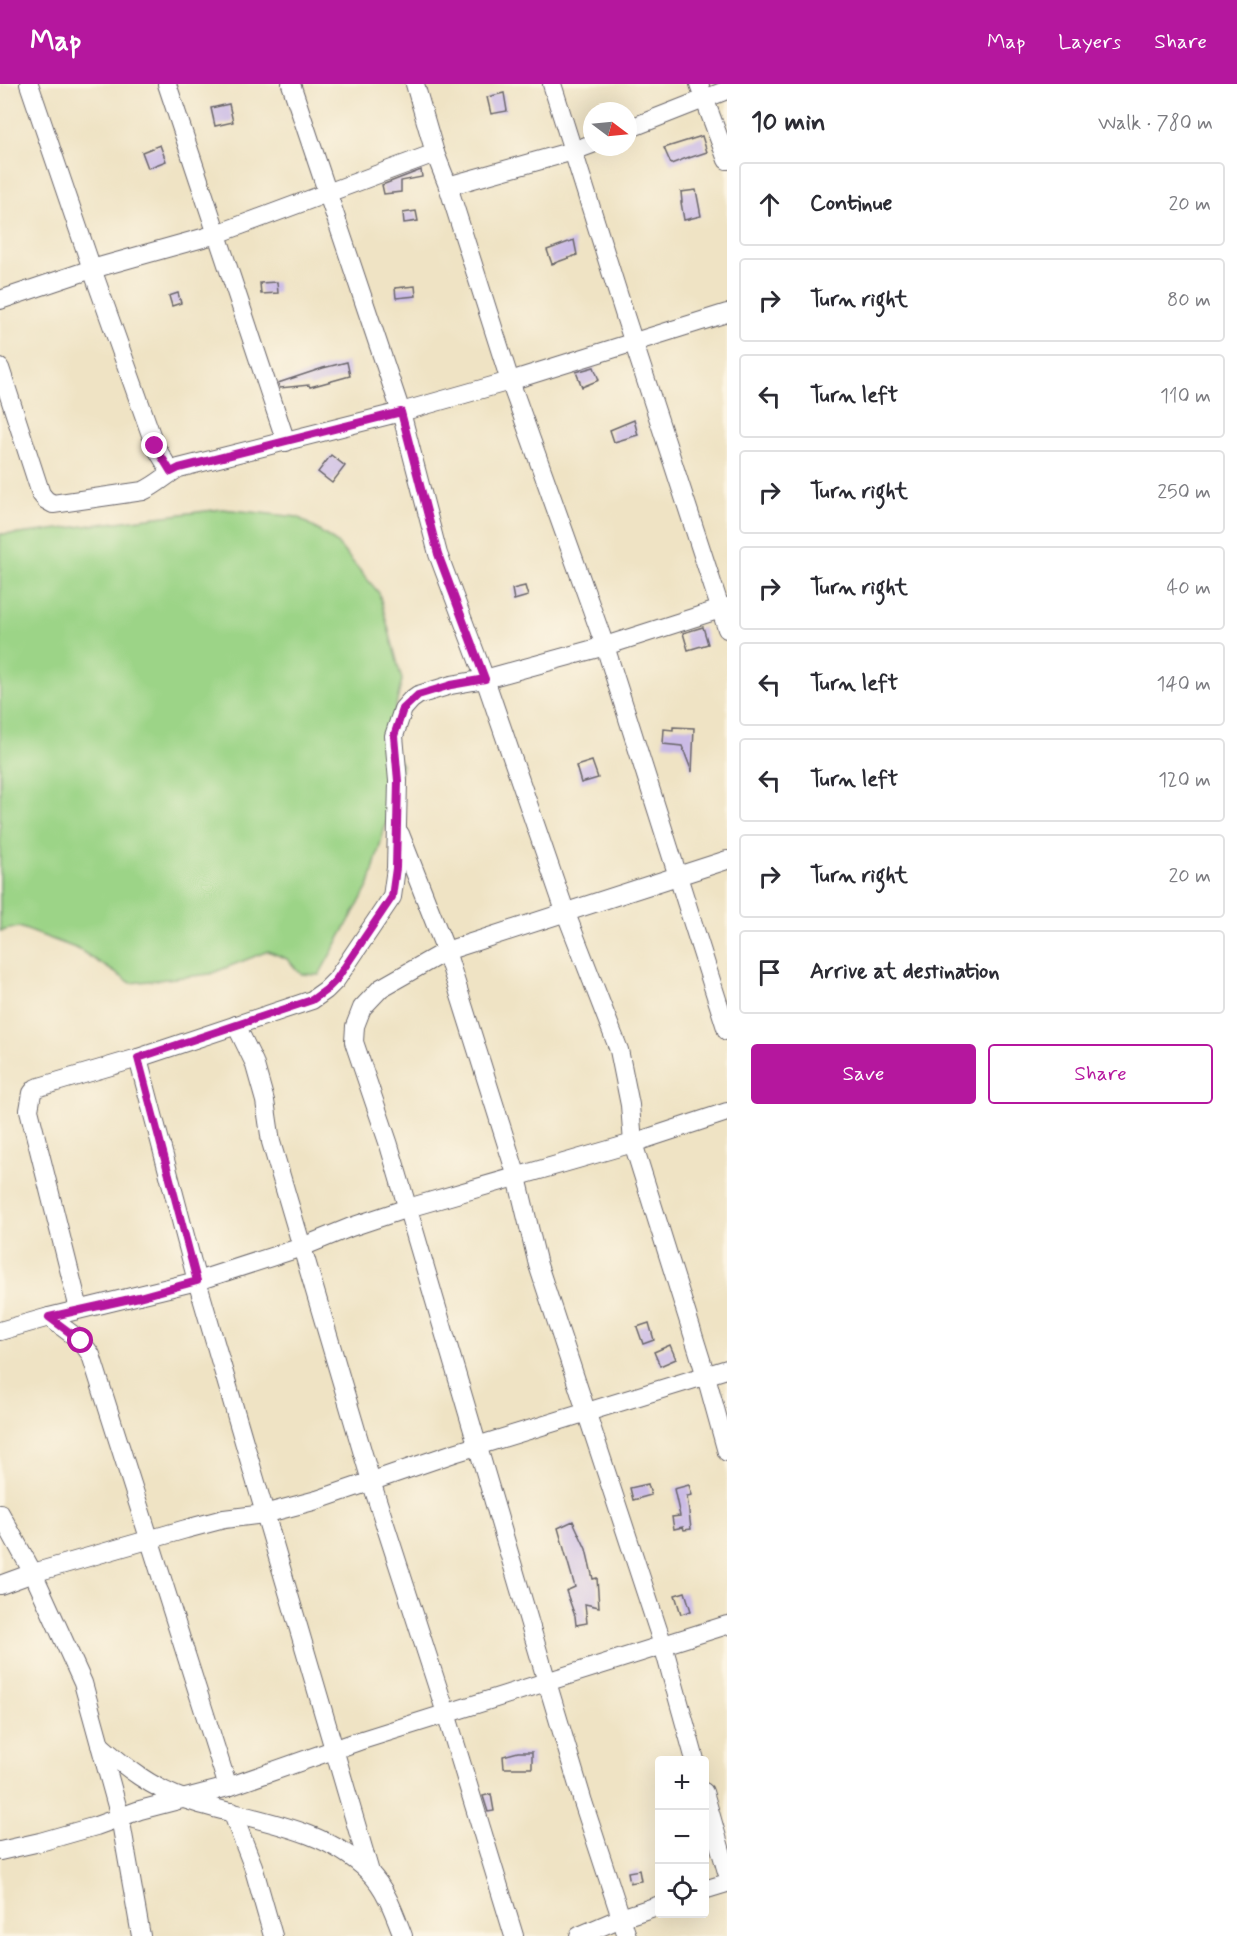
<!DOCTYPE html>
<meta charset="utf-8">
<style>
:root{--surface:#fff;--page:#f7f7f7;--text:#2b2b33;--muted:#7c7c81;--line:#e1e1e2;--accent:#b5179e}
body{margin:0;font-family:Mynerve,sans-serif;background:var(--page);color:var(--text)}
.controls{position:absolute;right:18px;bottom:18px;display:grid;overflow:hidden;border-radius:6px;box-shadow:0 6px 24px #0002}
.controls button{width:54px;height:54px;display:grid;place-items:center;padding:0;border:0;border-bottom:2px solid var(--line);background:var(--surface);color:var(--text);font:30px sans-serif}
.compass{position:absolute;left:583px;top:18px;width:54px;height:54px;border-radius:50%;background:var(--surface);box-shadow:0 6px 24px #0002;rotate:106deg}
.stop{position:absolute;width:18px;height:18px;margin:-14px;border:4px solid #b5179e;border-radius:50%;background:#fff}
.stop.end{background:#b5179e;border-color:#fff;box-shadow:0 2px 6px #0008}
.list{margin:0;padding:0;list-style:none}
h2{display:flex;justify-content:space-between;align-items:center;height:78px;margin:0;padding:0 24px;font-size:26px}
h2 small{font-size:20px;font-weight:400;color:var(--muted)}
.list li{display:grid;grid-template-columns:39px 1fr auto;gap:18px;align-items:center;box-sizing:border-box;height:84px;margin:0 12px 12px;padding:0 12px;border:2px solid var(--line);border-radius:6px}
.list b{display:block;font-size:22px;white-space:nowrap}
.list em{font-size:20px;font-style:normal;color:var(--muted)}
.actions{display:flex;gap:12px;padding:18px 24px}
.actions a{flex:1;padding:14px 0;border:2px solid var(--accent);border-radius:6px;text-align:center;font-size:21px;color:var(--accent)}
.actions .main{background:var(--accent);color:#fff}
.icon{flex:none;width:33px;height:33px;fill:none;stroke:currentColor;stroke-width:2;stroke-linecap:round;stroke-linejoin:round}
.map{position:relative;flex:none;width:727px;height:1852px;overflow:hidden}
header{display:flex;align-items:center;gap:36px;box-sizing:border-box;height:84px;padding:0 30px;background:var(--accent);color:#fff}
header strong{font-size:28px}
nav{display:flex;gap:33px;margin-inline-start:auto;font-size:21px}
main{display:flex}
aside{flex:1;background:var(--surface)}
.map>svg:first-child{display:block}
.green{fill:#9cd487;stroke:#5f7b61;stroke-width:1.5}
.building{fill:#cbbbe6}
.lines{fill:none;stroke-linecap:round;stroke-linejoin:round}
.minor-casing{stroke:#6a666b;stroke-width:20}
.minor{stroke:#fff;stroke-width:18}
.route{stroke:#b5179e;stroke-width:8}
</style>
<header>
<strong>Map</strong>
<nav><a>Map</a><a>Layers</a><a>Share</a></nav>
</header>
<main>
<div class="map">
<svg width="727" height="1852" viewBox="0 0 727 1852">
<rect width="100%" height="100%" fill="#fcf5e5"/>
<filter id="ink" filterUnits="userSpaceOnUse"><feTurbulence type="fractalNoise" baseFrequency=".0167" numOctaves="2"/><feDisplacementMap in="SourceGraphic" scale="12" xChannelSelector="R" yChannelSelector="G"/><feConvolveMatrix kernelMatrix="1 2 1 2 8 2 1 2 1" color-interpolation-filters="sRGB"/></filter>
<filter id="wash" filterUnits="userSpaceOnUse"><feTurbulence type="fractalNoise" baseFrequency=".008" numOctaves="4" result="noise"/><feDisplacementMap in="SourceGraphic" scale="24" xChannelSelector="R" yChannelSelector="G"/><feGaussianBlur stdDeviation="1.35" result="paint"/><feColorMatrix in="noise" values="0 0 0 0 0 0 0 0 0 0 0 0 0 0 0 0 0 1.4 0 .05"/><feComposite in="paint" operator="in"/></filter>
<g filter="url(#wash)">
<rect width="100%" height="100%" fill="#efe3c4"/>
<polygon class="green" points="222,425 298,433 336,458 379,509 402,596 387,660 402,681 369,801 319,891 301,890 287,875 268,867 210,890 131,899 78,865 19,843 0,847 0,450 19,450"/>
<g id="blocks">
<g class="building">
<polygon points="504,9 507,27 491,30 487,13"/>
<polygon points="229,20 233,38 215,42 211,24"/>
<polygon points="702,52 707,68 689,74 689,73 671,80 664,64"/>
<polygon points="160,61 166,77 148,84 142,68"/>
<polygon points="421,86 422,93 401,97 401,108 384,110 382,101"/>
<polygon points="696,106 701,132 684,136 681,118 682,118 681,108"/>
<polygon points="416,127 418,137 404,139 403,129"/>
<polygon points="574,156 577,171 552,180 547,166"/>
<polygon points="277,198 278,209 261,210 260,199"/>
<polygon points="415,202 416,212 396,214 395,204"/>
<polygon points="178,209 181,219 172,222 169,212"/>
<polygon points="347,278 350,292 310,303 309,301 280,304 278,299 323,284"/>
<polygon points="594,283 599,296 582,303 576,288"/>
<polygon points="634,336 638,351 614,358 610,346"/>
<polygon points="331,371 345,382 332,399 318,388"/>
<polygon points="525,502 528,512 514,516 512,505"/>
<polygon points="703,543 708,560 688,566 683,549"/>
<polygon points="673,643 694,644 692,688 682,662 663,660 664,645 673,646"/>
<polygon points="592,677 598,694 581,699 576,682"/>
<polygon points="649,1239 654,1256 643,1260 637,1243"/>
<polygon points="670,1261 676,1275 660,1282 654,1268"/>
<polygon points="648,1400 651,1411 633,1416 630,1404"/>
<polygon points="689,1401 692,1411 687,1412 691,1445 684,1446 683,1443 674,1445 672,1433 680,1432 674,1405"/>
<polygon points="573,1437 586,1465 593,1495 597,1494 599,1523 585,1520 587,1539 576,1541 575,1532 566,1507 575,1503 558,1444"/>
<polygon points="685,1508 691,1527 681,1530 675,1511"/>
<polygon points="518,1668 532,1668 532,1684 504,1684 503,1672"/>
<polygon points="491,1710 494,1727 488,1728 483,1712"/>
<polygon points="639,1786 641,1797 630,1799 628,1788"/>
</g>
</g>
</g>
<g filter="url(#ink)">
<use href="#blocks" fill-opacity="0" stroke="#6a666b" stroke-width="1.5"/>
<g class="lines">
<g class="minor-casing">
<g id="minor">
<polyline points="29,0 92,185 155,362 171,388"/>
<polyline points="167,0 286,358"/>
<polyline points="291,0 401,328 438,470 485,595 565,827 619,966 630,1021 633,1059 706,1292 727,1368"/>
<polyline points="415,0 435,69 448,102 510,297 605,562 727,947"/>
<polyline points="552,0 626,235 727,545"/>
<polyline points="699,0 727,76"/>
<polyline points="628,45 727,6"/>
<polyline points="448,102 573,67 592,60"/>
<polyline points="0,216 92,185 217,150 435,69"/>
<path d="M0,284L41,410L46,416L53,420L143,407C157,401 166,391 179,384L401,328L510,297L727,229"/>
<polyline points="400,750 446,867 517,1093 538,1181 663,1561 695,1676"/>
<polyline points="236,941 254,978 265,1017 271,1058 371,1397 446,1629 514,1852"/>
<polyline points="138,974 197,1197 370,1788"/>
<polyline points="79,1225 29,1026 32,1009 36,1004 138,974 312,916 326,906 336,896 392,813 396,784 398,697 394,652 403,625 411,616 418,611 451,601 485,595 605,562 727,523"/>
<polyline points="49,1233 81,1257 91,1271 228,1703"/>
<polyline points="0,1247 49,1233 197,1197 302,1163 351,1143 408,1124 633,1059 727,1028"/>
<polyline points="0,1429 33,1489 83,1599 120,1733 141,1852"/>
<polyline points="0,1501 33,1489 186,1445 224,1435 264,1430 317,1416 454,1369 727,1285"/>
<path d="M100,1661C125,1683 152,1704 184,1715C244,1736 321,1740 369,1788C386,1804 395,1831 403,1852"/>
<polyline points="704,1708 727,1788"/>
<polyline points="232,1728 253,1782 273,1852"/>
<polyline points="0,1767 40,1758 96,1742 140,1726 228,1703 359,1657 727,1541"/>
<polyline points="704,1806 727,1799"/>
<polyline points="579,1852 621,1834 660,1821"/>
<polyline points="627,1852 583,1718 547,1598 389,1061 354,958 355,942 362,924 381,904 446,867 727,776"/>
</g>
</g>
<use href="#minor" class="minor"/>
</g>
</g>
<g class="lines" filter="url(#ink)">
<polyline class="route" points="81,1257 49,1233 139,1213 197,1197 138,974 312,916 326,906 336,896 392,813 396,784 398,697 394,652 403,625 418,611 451,601 485,595 438,470 401,328 179,384 171,388 155,362"/>
</g>
</svg>
<div class="controls">
<button>+</button>
<button>−</button>
<button><svg class="icon" aria-label="locate" viewBox="0 0 24 24"><circle cx="12" cy="12" r="6"/><path d="M12 2v4M12 18v4M2 12h4M18 12h4"/></svg></button>
</div>
<svg class="compass" viewBox="-18 -18 36 36"><path d="M0-13l5 13h-10z" fill="#e53935"/><path d="M0 13l5-13h-10z" fill="#7c7c81"/></svg>
<div class="stop" style="left:81px;top:1257px"></div>
<div class="stop end" style="left:155px;top:362px"></div>
</div>
<aside>
<h2>10 min<small>Walk · 780 m</small></h2>
<ul class="list">
<li><svg class="icon" aria-label="ahead" viewBox="0 0 24 24"><path d="M12 20V5M6 11l6-6 6 6"/></svg><div><b>Continue</b></div><em>20 m</em></li>
<li><svg class="icon" aria-label="right" viewBox="0 0 24 24"><path d="M7 20v-9h11M14 6l5 5-5 5"/></svg><div><b>Turn right</b></div><em>80 m</em></li>
<li><svg class="icon" aria-label="left" viewBox="0 0 24 24"><path d="M17 20v-9H6M10 6l-5 5 5 5"/></svg><div><b>Turn left</b></div><em>110 m</em></li>
<li><svg class="icon" aria-label="right" viewBox="0 0 24 24"><path d="M7 20v-9h11M14 6l5 5-5 5"/></svg><div><b>Turn right</b></div><em>250 m</em></li>
<li><svg class="icon" aria-label="right" viewBox="0 0 24 24"><path d="M7 20v-9h11M14 6l5 5-5 5"/></svg><div><b>Turn right</b></div><em>40 m</em></li>
<li><svg class="icon" aria-label="left" viewBox="0 0 24 24"><path d="M17 20v-9H6M10 6l-5 5 5 5"/></svg><div><b>Turn left</b></div><em>140 m</em></li>
<li><svg class="icon" aria-label="left" viewBox="0 0 24 24"><path d="M17 20v-9H6M10 6l-5 5 5 5"/></svg><div><b>Turn left</b></div><em>120 m</em></li>
<li><svg class="icon" aria-label="right" viewBox="0 0 24 24"><path d="M7 20v-9h11M14 6l5 5-5 5"/></svg><div><b>Turn right</b></div><em>20 m</em></li>
<li><svg class="icon" aria-label="arrive" viewBox="0 0 24 24"><path d="M6 21V4h12l-3 4 3 4H6"/></svg><div><b>Arrive at destination</b></div></li>
</ul>
<div class="actions"><a class="main">Save</a><a>Share</a></div>
</aside>
</main>
